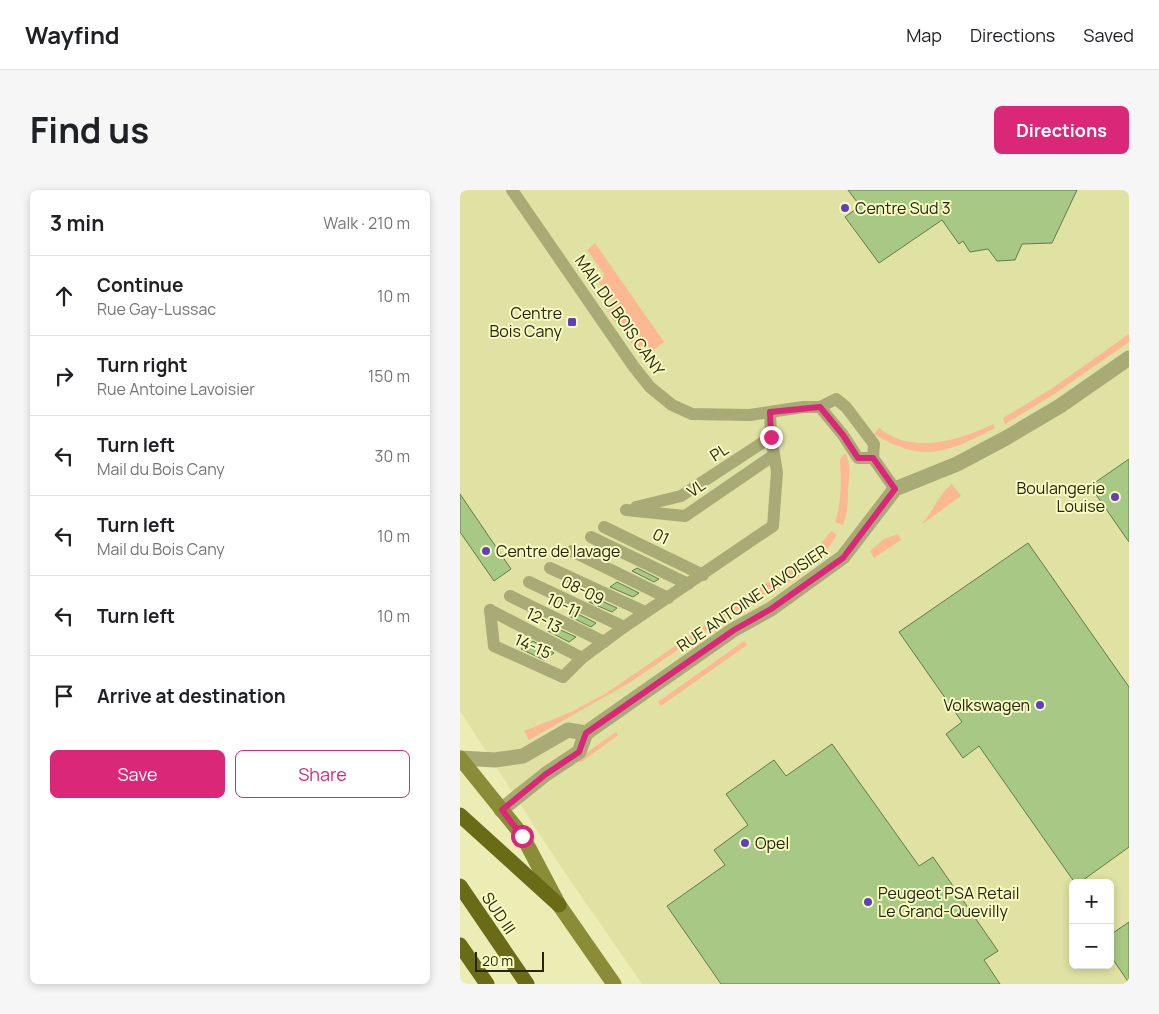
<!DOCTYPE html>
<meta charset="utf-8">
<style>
:root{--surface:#fff;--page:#f6f6f6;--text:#202124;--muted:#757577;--line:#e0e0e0;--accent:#db2777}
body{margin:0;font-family:Manrope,sans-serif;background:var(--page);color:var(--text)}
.controls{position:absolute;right:15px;bottom:15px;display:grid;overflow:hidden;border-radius:8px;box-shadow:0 2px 8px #0003}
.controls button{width:45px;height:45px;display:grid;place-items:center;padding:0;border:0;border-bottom:1px solid var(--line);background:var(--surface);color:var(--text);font:25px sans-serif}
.scale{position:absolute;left:15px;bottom:12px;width:69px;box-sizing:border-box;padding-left:5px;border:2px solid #25250f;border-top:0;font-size:14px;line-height:18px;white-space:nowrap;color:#25250f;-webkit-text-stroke:4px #f8fbc1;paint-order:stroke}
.stop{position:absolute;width:15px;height:15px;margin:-11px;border:4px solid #db2777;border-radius:50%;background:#fff}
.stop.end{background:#db2777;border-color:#fff;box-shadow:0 1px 5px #0008}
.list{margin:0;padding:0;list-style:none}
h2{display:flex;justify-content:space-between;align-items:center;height:65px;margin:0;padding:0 20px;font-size:21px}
h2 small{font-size:16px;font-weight:400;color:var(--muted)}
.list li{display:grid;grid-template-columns:32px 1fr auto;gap:15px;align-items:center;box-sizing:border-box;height:80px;padding:0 20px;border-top:1px solid var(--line)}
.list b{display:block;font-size:19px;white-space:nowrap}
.list p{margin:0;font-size:16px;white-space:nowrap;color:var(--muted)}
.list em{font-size:16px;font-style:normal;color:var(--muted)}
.actions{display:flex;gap:10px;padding:15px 20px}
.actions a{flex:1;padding:11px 0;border:1px solid var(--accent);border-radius:8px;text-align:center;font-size:18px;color:var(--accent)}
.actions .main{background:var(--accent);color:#fff}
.icon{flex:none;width:28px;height:28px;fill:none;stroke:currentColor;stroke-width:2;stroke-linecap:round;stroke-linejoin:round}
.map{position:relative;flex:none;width:669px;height:794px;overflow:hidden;border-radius:8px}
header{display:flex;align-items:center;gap:30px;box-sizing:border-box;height:70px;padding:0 25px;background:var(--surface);border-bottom:1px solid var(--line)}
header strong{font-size:24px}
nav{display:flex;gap:28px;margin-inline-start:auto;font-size:18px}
.intro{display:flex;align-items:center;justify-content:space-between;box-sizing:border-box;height:120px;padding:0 30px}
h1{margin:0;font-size:35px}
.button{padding:12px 22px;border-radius:8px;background:var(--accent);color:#fff;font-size:18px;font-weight:700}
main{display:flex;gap:30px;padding:0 30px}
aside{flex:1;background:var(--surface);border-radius:8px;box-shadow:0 2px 8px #0003}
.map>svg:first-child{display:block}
.built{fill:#dfe2a2;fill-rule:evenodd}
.green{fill:#fbb893}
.building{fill:#a7c985;stroke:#637b4c}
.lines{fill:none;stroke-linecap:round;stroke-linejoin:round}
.service{stroke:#a9ab76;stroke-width:12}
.minor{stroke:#a9ab76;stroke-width:15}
.secondary{stroke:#8b8c37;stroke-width:15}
.trunk{stroke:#6a6b17;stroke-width:15}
.route{stroke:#db2777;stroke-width:6}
.poi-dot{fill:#6040b8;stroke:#f8fbc1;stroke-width:2}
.labels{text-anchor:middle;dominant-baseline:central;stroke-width:4;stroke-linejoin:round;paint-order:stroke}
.poi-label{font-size:16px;fill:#25250f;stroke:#f8fbc1;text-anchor:start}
.street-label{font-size:16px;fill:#25250f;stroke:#f8fbc1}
</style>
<header>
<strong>Wayfind</strong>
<nav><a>Map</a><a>Directions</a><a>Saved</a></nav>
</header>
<div class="intro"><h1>Find us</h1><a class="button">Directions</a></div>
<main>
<aside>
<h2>3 min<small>Walk · 210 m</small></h2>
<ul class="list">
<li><svg class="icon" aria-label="ahead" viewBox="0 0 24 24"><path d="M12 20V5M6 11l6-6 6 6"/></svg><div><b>Continue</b><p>Rue Gay-Lussac</p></div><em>10 m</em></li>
<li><svg class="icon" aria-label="right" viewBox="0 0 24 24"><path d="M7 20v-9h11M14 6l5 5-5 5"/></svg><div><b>Turn right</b><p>Rue Antoine Lavoisier</p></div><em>150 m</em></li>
<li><svg class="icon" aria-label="left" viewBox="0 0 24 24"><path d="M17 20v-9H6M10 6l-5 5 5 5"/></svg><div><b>Turn left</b><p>Mail du Bois Cany</p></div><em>30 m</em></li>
<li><svg class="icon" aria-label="left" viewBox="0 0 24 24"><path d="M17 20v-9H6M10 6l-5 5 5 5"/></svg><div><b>Turn left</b><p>Mail du Bois Cany</p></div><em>10 m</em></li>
<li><svg class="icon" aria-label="left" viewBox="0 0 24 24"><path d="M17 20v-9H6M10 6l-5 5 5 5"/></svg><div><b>Turn left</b></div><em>10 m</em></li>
<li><svg class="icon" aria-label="arrive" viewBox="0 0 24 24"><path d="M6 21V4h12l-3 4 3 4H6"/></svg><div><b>Arrive at destination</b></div></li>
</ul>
<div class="actions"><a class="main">Save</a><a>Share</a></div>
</aside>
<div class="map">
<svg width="669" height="794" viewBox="0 0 669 794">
<rect width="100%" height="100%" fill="#ebedb4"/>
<path class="built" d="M0,0H669V794H182L99,674L0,521ZM613,693H650V775H613Z"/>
<g class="green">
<polygon points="135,53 204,152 183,168 147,121 155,115 139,93 144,84 127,60"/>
<polygon points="669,144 669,152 593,205 545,234 543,228 591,199"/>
<path d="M533,234L535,238C517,248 487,263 465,262C450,262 425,252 414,244L419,238C453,265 498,251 533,234Z"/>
<path d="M385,263C392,275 389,285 388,299C388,312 388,322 383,335L375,332C382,311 381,291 380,269Z"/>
<path d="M492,294L501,306L461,335C473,322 478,305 492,294Z"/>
<polygon points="371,341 377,345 362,367 339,386 266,427 169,493 69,550 64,541 111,522 145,504 346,366 360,355"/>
<polygon points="438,344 441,350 414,368 410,361 424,349"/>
<polygon points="284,451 287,455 201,516 198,512"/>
<polygon points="156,542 158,545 120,573 118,569"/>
</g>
<g class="building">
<polygon points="388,0 617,0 592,53 562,54 555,70 537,71 528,59 510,62 503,51 499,54 482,30 419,73 385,27 400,16"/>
<polygon points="669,269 669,352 630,296"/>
<polygon points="0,304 51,379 34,391 0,342"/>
<polygon points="568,353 669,497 669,657 619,693 615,693 519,556 503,568 486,544 502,532 439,442"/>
<polygon points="177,378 199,389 194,392 172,381"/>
<polygon points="157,392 179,403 173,407 150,397"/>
<polygon points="135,408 157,418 152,422 129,412"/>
<polygon points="114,422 136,433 131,437 109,426"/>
<polygon points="94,437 116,447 109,452 88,441"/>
<polygon points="73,451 94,463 84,470 61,459"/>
<polygon points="372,554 459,676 473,667 538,761 524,770 540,794 261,794 207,716 265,675 254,660 288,635 266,604 314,570 326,586"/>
<polygon points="669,732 669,793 650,765 650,745"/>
</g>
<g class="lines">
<g class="service">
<polyline points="52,0 174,177 190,197 212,215 232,224 290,225 343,217 360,217 376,209 386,217 414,254 413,268 435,299"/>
<polyline points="360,217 383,245 398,268 413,268"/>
<polyline points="176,317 221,306 311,247"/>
<polyline points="166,320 225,326 314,265"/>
<polyline points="144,337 243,385"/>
<polyline points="131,347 228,394"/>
<polyline points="112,361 208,408"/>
<polyline points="90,378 185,422"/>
<polyline points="69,392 164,437"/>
<polyline points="50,406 144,452"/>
<polyline points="30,420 34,456 103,487 122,468 164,437 313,336 317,282 311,247 310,222"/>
<polyline points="30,420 122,468"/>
</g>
<g class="minor">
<polyline points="0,568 35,570 63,566 108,540 126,543"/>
<polyline points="41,620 86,584 119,562 126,543 273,440 311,419 383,367 435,299 497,274 546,248 600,216 669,168"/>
</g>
<polyline class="secondary" points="0,568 62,645 99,715 154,794"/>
<g class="trunk">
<polyline points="0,625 99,715"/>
<polyline points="0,696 67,794"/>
<polyline points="0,755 27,794"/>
</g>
</g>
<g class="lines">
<polyline class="route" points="62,646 42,620 86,584 119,562 126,543 274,440 311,419 383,368 435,299 413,268 398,268 383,245 360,217 310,222 311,247"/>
</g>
<g class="poi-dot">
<circle cx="385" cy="18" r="5"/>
<rect x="107" y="127" width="10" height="10" rx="2.5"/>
<circle cx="655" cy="307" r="5"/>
<circle cx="26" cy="361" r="5"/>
<circle cx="580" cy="515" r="5"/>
<circle cx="285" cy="653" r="5"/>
<circle cx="408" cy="712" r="5"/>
</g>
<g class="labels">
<g class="poi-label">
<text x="395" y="18">Centre Sud 3</text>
<text x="102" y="123" text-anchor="end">Centre<tspan x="102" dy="18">Bois Cany</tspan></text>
<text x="645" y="298" text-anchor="end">Boulangerie<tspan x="645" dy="18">Louise</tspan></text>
<text x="36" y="361">Centre de lavage</text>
<text x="570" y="515" text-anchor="end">Volkswagen</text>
<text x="295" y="653">Opel</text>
<text x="418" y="703">Peugeot PSA Retail<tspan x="418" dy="18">Le Grand-Quevilly</tspan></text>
</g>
<g class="street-label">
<text transform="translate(160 125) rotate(55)">MAIL DU BOIS CANY</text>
<text transform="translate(259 262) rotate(-33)">PL</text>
<text transform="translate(236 298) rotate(-34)">VL</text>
<text transform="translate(201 346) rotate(26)">01</text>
<text transform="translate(123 400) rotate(26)">08-09</text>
<text transform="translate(292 408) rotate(-34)">RUE ANTOINE LAVOISIER</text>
<text transform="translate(104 415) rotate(26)">10-11</text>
<text transform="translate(84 430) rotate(27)">12-13</text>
<text transform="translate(73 456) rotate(24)">14-15</text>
<text transform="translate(39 723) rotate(56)">SUD III</text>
</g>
</g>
</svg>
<div class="controls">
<button>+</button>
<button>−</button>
</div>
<div class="scale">20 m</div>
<div class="stop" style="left:62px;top:646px"></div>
<div class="stop end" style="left:311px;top:247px"></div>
</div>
</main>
